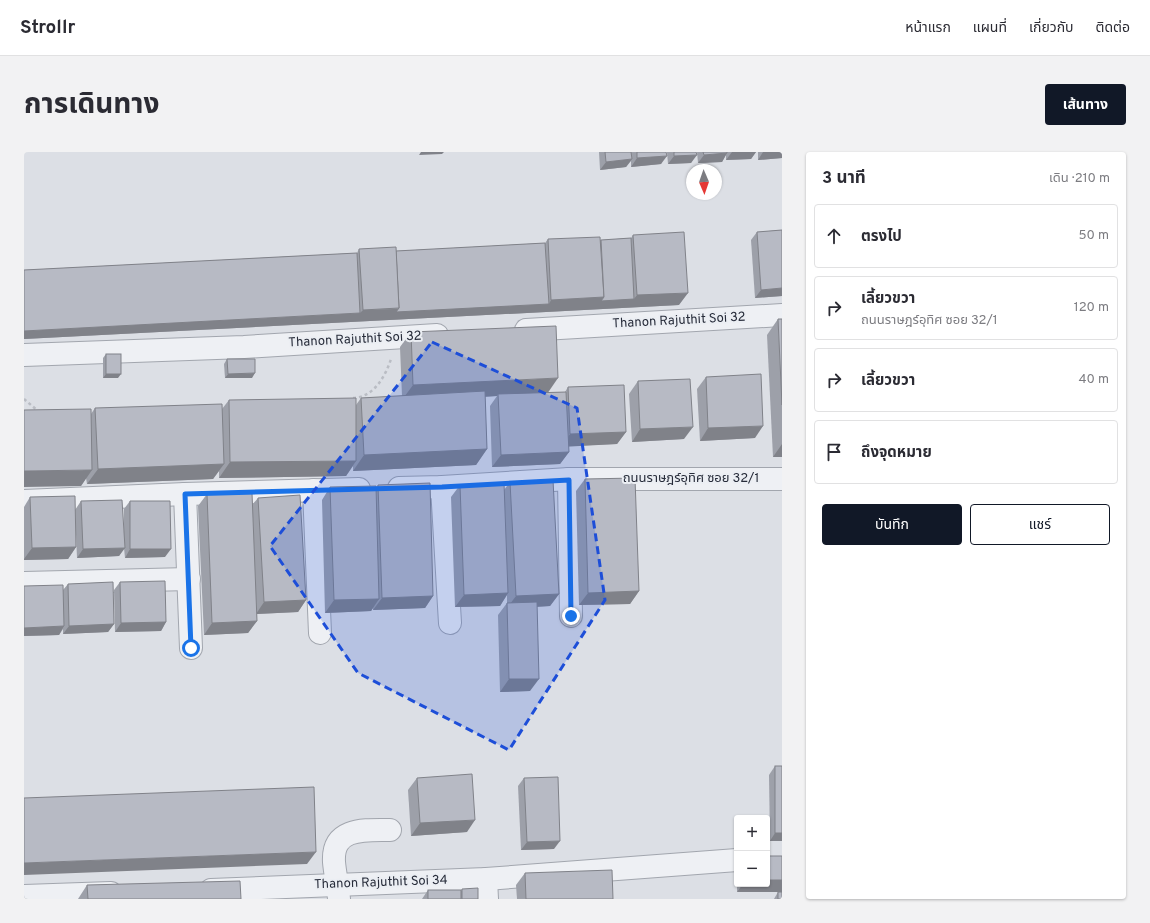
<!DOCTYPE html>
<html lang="th">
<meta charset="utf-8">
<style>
:root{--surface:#fff;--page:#f2f2f3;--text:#2b2b33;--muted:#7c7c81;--line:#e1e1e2;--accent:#111827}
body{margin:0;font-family:Overpass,"Noto Sans Thai",sans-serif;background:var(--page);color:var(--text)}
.controls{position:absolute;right:12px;bottom:12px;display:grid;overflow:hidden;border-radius:4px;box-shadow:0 1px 3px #0004}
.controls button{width:36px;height:36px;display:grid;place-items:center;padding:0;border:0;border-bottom:1px solid var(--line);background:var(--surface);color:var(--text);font:20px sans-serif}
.compass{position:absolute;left:662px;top:12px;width:36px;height:36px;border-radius:50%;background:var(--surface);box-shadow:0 1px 3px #0004;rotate:178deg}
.stop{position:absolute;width:12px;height:12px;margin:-9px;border:3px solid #1a73e8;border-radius:50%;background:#fff}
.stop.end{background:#1a73e8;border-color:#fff;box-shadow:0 1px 4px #0008}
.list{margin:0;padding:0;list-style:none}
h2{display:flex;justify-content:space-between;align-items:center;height:52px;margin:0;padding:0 16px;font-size:17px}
h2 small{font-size:13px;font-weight:400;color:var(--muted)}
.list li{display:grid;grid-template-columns:26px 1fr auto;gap:12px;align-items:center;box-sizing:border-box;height:64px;margin:0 8px 8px;padding:0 8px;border:1px solid var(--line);border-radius:4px}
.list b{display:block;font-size:15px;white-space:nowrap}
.list p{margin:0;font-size:13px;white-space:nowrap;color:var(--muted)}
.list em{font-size:13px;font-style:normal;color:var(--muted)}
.actions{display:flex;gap:8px;padding:12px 16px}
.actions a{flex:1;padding:9px 0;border:1px solid var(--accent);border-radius:4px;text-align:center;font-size:14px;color:var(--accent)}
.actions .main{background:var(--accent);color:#fff}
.icon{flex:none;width:22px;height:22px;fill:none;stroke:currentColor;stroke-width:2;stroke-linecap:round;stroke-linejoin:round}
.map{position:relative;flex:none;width:758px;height:747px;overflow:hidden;border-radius:4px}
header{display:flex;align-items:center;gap:24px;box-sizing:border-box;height:56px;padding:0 20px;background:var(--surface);border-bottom:1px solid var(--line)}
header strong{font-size:19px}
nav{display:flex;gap:22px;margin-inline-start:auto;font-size:14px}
.intro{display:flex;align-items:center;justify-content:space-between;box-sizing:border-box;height:96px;padding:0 24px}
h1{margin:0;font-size:28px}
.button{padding:10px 18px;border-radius:4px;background:var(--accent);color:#fff;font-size:14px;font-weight:700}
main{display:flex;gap:24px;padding:0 24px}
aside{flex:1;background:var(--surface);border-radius:4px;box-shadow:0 1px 3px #0004}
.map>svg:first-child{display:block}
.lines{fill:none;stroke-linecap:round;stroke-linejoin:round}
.minor-casing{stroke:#a2a6ae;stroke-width:24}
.path{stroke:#babdc4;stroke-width:2.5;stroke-dasharray:3 3;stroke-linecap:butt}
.minor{stroke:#eef0f4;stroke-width:22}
.wall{fill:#9da0a9}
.shaded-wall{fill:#808289}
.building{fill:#b7bac4;stroke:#808289}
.route{stroke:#1a73e8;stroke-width:5}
.marked{fill:#1d4ed8;fill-opacity:0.2;stroke:#1d4ed8;stroke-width:3;stroke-dasharray:8 5;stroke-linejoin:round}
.labels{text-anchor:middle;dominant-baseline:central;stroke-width:4;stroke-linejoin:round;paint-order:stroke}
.street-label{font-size:13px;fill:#272c3a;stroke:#ebeef3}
</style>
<header>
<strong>Strollr</strong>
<nav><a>หน้าแรก</a><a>แผนที่</a><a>เกี่ยวกับ</a><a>ติดต่อ</a></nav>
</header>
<div class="intro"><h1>การเดินทาง</h1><a class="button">เส้นทาง</a></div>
<main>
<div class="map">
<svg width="758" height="747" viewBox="0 0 758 747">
<rect width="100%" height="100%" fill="#dcdfe5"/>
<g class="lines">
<g class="minor-casing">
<g id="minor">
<polyline points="502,178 758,163"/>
<polyline points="0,203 220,195 413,183"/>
<polyline points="545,327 547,464"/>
<polyline points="418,335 426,471"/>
<polyline points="375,336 418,335 545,327 758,327"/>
<polyline points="290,338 296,481"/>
<polyline points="161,342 167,496"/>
<polyline points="0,349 161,342 335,337"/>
<polyline points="0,431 165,427"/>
<polyline points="462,727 463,747"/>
<polyline points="187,738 462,727 713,708"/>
<polyline points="0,744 87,741"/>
<path d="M315,747C314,734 311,722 310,710C308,675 341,678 366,678"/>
</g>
</g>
<g class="path">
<path d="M329,246C350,245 361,225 367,207"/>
<polyline points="0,247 14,259"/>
</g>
<use href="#minor" class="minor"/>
</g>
<g class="wall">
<polygon points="575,0 642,0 637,12 607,15 607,9 602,15 576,18"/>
<polygon points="643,0 672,0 667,11 644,12"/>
<polygon points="673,0 732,0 727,7 702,8 702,3 698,10 674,11"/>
<polygon points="734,0 758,0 758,6 734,8"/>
<polygon points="758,78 758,144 731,146 727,88 733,80"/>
<polygon points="609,83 655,153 0,187 0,118 333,101 335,97 372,99 521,91 524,87 577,88 607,86"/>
<polygon points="754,167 758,167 758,305 749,305 743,183"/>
<polygon points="387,180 524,240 541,240 544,235 602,280 593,292 544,294 545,300 536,312 468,315 466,254 473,244 461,245 463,297 452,313 329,319 329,314 322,324 195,326 195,319 189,327 63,332 62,326 57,334 67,262 71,256 198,257 205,248 332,253 337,246 378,244 376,195"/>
<polygon points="82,202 94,226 79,226 79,206"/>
<polygon points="203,207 228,226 201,226 200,212"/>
<polygon points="682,225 731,286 676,289 673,237"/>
<polygon points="614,229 660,287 608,290 605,242"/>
<polygon points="561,327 615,439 606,452 555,453 552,339"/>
<polygon points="486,330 535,442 526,454 513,455 506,539 476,540 474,463 483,451 483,443 476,454 431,455 427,345 436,333 480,338"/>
<polygon points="354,333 409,444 401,456 349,458 349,456 347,459 301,461 298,348 306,335 352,336"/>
<polygon points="183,342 228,353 234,346 282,448 274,460 233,462 233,469 224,481 180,483 174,354"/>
<polygon points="6,345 52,395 44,407 0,408 0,355"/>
<polygon points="57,349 100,393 100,357 106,349 141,405 101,406 100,396 95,404 53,406 51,358"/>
<polygon points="96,430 142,470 137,479 91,480 90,438"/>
<polygon points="44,432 90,472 84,480 39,482 39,477 35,483 0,484 0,434 39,438"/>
<polygon points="751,614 758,614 758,689 746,689 745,623"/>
<polygon points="393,626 443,680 387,684 384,638"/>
<polygon points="500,626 530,697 497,698 494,634"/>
<polygon points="501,721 589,747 493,747 492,733"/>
<polygon points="713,732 743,732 713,740"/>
<polygon points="63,733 217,747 54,747"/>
<polygon points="438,737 454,747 398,747 404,738 437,739"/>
<polygon points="754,740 758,747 750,747"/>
</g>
<g class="shaded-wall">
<polygon points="397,0 420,0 418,2 395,3"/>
<polygon points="708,0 732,0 727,7 702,8"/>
<polygon points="739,0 758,0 758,6 734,8"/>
<polygon points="703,1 698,10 674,11 680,3"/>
<polygon points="673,3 667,11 644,12 650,4"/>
<polygon points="643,4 637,12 607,15 613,6"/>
<polygon points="608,7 602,15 576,18 582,10"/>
<polygon points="758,136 758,144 731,146 737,138"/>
<polygon points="664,141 655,153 0,187 0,179 336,161 339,158 525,152 527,148 580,145 610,147 613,143"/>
<polygon points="231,221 228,226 201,226 204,222"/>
<polygon points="82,222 97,222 94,226 79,226"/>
<polygon points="534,226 523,242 474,242 473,244 378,248 389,233"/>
<polygon points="739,274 731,286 676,289 684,276"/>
<polygon points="669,275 660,287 608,290 616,277"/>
<polygon points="602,280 593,292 537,295 546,282"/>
<polygon points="758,292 758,305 749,305"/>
<polygon points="463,297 452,313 329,319 340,303"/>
<polygon points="545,300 536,312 468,315 477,303"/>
<polygon points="332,309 322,324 195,326 206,310"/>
<polygon points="200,312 189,327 63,332 74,317"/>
<polygon points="68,318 57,334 0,335 0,319"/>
<polygon points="52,395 44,407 0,408 0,407 8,396"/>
<polygon points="101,396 95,404 53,406 59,397"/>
<polygon points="106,397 147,397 141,405 101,406"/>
<polygon points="615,439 606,452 555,453 564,441"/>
<polygon points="484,441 476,454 431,455 440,443"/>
<polygon points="535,442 526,454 483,456 492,444"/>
<polygon points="409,444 401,456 349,458 358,446"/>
<polygon points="355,447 347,459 301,461 310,448"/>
<polygon points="282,448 274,460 232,462 240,450"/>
<polygon points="233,469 224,481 180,483 188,471"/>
<polygon points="142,470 137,479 91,480 97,471"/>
<polygon points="90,472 84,480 39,482 45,474"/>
<polygon points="40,474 35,483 0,484 0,476"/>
<polygon points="485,527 515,527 506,539 476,540"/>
<polygon points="451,668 443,680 387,684 396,671"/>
<polygon points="751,681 758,681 758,689 746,689"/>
<polygon points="536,689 530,697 497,698 503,690"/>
<polygon points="292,700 283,712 0,723 0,711"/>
<polygon points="743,728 758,728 758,740 713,740 719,732 743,732"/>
</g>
<g class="building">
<polygon points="581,0 607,0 608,7 582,10"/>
<polygon points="613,0 642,0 643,4 613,6"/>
<polygon points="650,0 672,0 673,3 650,4"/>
<polygon points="679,0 703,0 703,1 680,3"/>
<polygon points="758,78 758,136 737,138 733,80"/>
<polygon points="660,80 664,141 613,143 609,83"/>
<polygon points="576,85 580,145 527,148 524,87"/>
<polygon points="607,86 610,147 577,149 580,145 577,88"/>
<polygon points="521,91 525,152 372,160 375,156 372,99"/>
<polygon points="372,95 375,156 339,158 335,97"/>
<polygon points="333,101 336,161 0,179 0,118"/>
<polygon points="754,167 758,167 758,253"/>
<polygon points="532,174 534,226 389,233 387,180"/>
<rect x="82" y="202" width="15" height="20"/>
<polygon points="203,207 231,207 231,221 204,222"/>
<polygon points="737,222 739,274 684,276 682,225"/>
<polygon points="666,227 669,275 616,277 614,229"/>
<polygon points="600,233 602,280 546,282 544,235"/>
<polygon points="461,239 463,297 340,303 337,246"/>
<polygon points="542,240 545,300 477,303 474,242"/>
<polygon points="332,246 332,309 206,310 205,248"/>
<polygon points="198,252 200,312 74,317 71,256"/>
<polygon points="67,257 68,318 0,319 0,258"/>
<polygon points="611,326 615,439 564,441 561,327"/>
<polygon points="529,328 535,442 492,444 486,330"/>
<polygon points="406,331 409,444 358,446 354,333"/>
<polygon points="480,331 484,441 440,443 436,333"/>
<polygon points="352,334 355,447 310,448 306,335"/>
<polygon points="228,341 233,469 188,471 183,342"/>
<polygon points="276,343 282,448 240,450 234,346"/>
<polygon points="51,344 52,395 8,396 6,345"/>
<polygon points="98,348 101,396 59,397 57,349"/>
<polygon points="106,349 146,349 147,397 106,397"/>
<polygon points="141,429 142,470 97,471 96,430"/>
<polygon points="89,430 90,472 45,474 44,432"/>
<polygon points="39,433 40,474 0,476 0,434"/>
<polygon points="513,450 515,527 485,527 483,451"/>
<rect x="751" y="614" width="7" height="67"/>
<polygon points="448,622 451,668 396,671 393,626"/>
<polygon points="534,625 536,689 503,690 500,626"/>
<polygon points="290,635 292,700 0,711 0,646"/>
<rect x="743" y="704" width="15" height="24"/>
<polygon points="588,718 589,747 502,747 501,721"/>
<polygon points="216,729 217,747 64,747 63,733"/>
<polygon points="454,736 454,747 438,747 438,737"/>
<rect x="404" y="738" width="33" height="9"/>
<rect x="754" y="740" width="4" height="7"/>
</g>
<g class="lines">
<polyline class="route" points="167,496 161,342 418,335 545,328 547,464"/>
</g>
<path class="marked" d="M408,190L553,256L581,448L485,598L334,521L246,394Z"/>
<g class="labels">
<g class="street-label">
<text transform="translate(655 169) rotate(-3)">Thanon Rajuthit Soi 32</text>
<text transform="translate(331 188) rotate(-3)">Thanon Rajuthit Soi 32</text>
<text x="667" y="327">ถนนราษฎร์อุทิศ ซอย 32/1</text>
<text transform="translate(357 731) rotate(-2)">Thanon Rajuthit Soi 34</text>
</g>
</g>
</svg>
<div class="controls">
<button>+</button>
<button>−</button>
</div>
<svg class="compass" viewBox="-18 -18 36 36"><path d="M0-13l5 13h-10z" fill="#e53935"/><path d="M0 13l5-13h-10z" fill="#7c7c81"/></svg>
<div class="stop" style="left:167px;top:496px"></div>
<div class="stop end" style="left:547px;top:464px"></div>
</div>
<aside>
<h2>3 นาที<small>เดิน · 210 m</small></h2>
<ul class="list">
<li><svg class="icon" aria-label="ahead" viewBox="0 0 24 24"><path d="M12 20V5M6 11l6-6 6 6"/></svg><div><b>ตรงไป</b></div><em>50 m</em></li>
<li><svg class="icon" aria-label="right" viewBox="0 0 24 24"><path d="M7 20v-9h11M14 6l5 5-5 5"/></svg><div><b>เลี้ยวขวา</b><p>ถนนราษฎร์อุทิศ ซอย 32/1</p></div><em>120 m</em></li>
<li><svg class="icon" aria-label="right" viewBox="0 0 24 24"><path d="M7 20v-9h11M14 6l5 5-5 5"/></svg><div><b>เลี้ยวขวา</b></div><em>40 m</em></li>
<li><svg class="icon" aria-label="arrive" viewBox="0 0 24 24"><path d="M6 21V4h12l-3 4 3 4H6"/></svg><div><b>ถึงจุดหมาย</b></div></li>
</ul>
<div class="actions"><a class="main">บันทึก</a><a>แชร์</a></div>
</aside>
</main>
